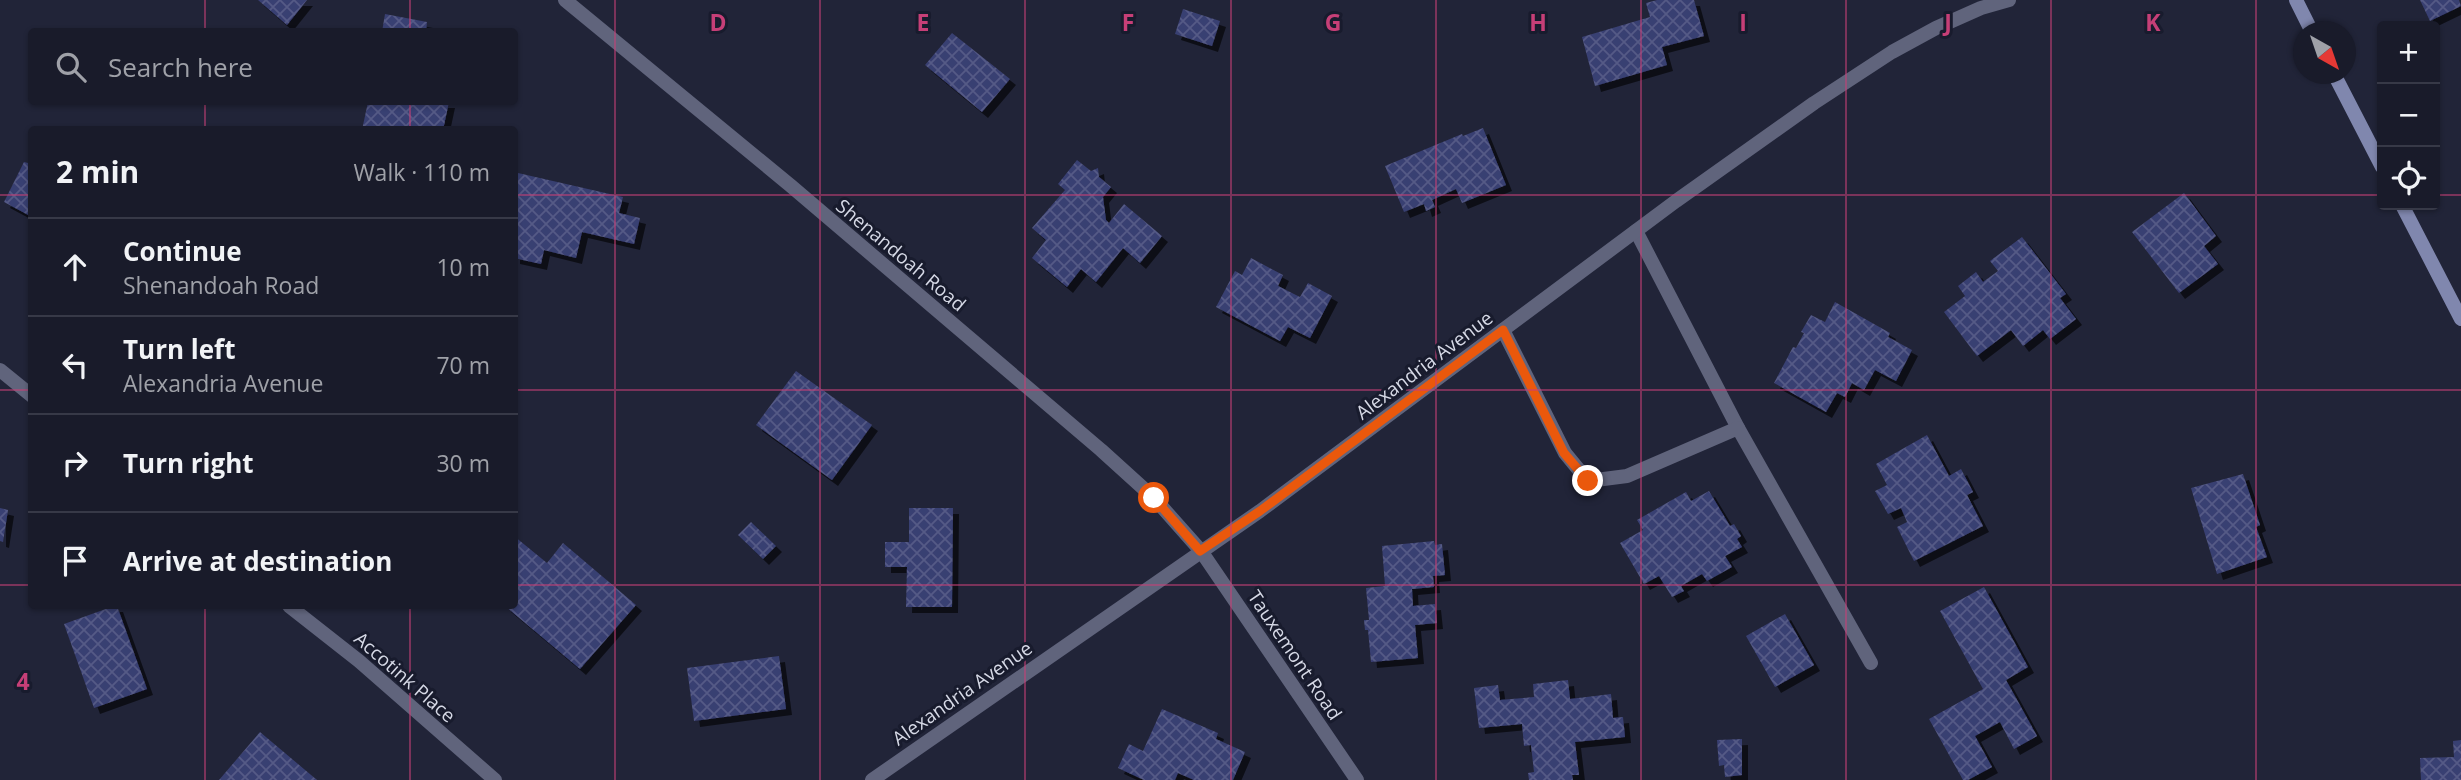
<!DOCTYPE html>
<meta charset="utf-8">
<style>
:root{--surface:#191b2a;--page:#222432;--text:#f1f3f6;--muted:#9fa1a8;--line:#373947}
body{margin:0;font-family:"Open Sans",sans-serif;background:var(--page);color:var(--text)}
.controls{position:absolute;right:21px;top:21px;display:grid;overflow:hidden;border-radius:7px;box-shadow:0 2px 5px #0004}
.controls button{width:63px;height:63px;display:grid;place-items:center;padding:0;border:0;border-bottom:2px solid var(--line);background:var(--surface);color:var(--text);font:35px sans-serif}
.compass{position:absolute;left:2293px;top:21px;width:63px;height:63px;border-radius:50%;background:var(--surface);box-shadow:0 2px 5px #0004;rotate:140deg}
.stop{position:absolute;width:21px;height:21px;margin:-16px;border:5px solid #ea580c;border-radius:50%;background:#fff}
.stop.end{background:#ea580c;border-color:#fff;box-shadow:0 2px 7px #0008}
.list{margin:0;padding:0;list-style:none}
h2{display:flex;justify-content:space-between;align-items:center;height:91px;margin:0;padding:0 28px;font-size:30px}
h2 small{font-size:23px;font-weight:400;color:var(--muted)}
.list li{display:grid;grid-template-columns:46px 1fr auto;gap:21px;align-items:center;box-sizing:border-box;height:98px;padding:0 28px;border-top:2px solid var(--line)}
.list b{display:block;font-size:26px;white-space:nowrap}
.list p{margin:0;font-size:23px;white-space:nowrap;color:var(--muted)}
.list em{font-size:23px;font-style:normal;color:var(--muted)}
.icon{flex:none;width:38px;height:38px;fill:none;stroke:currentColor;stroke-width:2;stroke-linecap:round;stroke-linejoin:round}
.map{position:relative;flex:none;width:2461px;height:780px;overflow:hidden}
.search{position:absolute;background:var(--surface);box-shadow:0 2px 5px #0004;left:28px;top:28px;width:490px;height:77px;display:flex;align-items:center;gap:18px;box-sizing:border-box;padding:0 24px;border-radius:7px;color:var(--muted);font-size:26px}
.panel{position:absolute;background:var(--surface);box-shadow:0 2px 5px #0004;left:28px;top:126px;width:490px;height:483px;border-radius:7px}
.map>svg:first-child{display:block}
.building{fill:url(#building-cross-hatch);filter:url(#shadow)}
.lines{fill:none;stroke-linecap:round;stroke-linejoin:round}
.service{stroke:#60647c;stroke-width:14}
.minor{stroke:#60647c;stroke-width:14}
.tertiary{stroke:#60647c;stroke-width:14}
.secondary{stroke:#8087ae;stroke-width:14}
.route{stroke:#ea580c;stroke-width:9}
.grid{fill:none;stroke:#c63f77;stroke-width:2;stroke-opacity:0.55}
.labels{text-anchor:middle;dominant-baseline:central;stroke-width:6;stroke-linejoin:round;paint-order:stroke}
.street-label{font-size:19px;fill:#d6d9e6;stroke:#181b2d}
.grid-label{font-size:23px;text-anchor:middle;font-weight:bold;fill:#c63f77;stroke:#181b2d;stroke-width:6;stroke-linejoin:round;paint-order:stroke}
</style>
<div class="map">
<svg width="2461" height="780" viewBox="0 0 2461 780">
<defs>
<pattern id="building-cross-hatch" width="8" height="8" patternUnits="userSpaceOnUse" patternTransform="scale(1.75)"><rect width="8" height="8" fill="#393f72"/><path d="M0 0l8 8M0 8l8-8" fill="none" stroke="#555a86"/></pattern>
<filter id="shadow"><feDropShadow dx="6" dy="6" stdDeviation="0" flood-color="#0009"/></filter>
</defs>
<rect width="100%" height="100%" fill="#212438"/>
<g class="building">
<polygon points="258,0 307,0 287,25"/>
<polygon points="1657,0 1694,0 1704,36 1662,47 1667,65 1595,86 1582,37 1650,17 1646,3"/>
<polygon points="2420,0 2459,0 2461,6 2430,21"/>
<polygon points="1183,9 1220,21 1212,46 1175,34"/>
<polygon points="385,14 427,22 426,32 382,32"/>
<polygon points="952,33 1010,79 982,112 925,65"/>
<polygon points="368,102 449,102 443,130 362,130"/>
<polygon points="1483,128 1506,185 1462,203 1456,189 1432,200 1435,207 1426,211 1424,204 1404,212 1385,166 1462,134 1463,136"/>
<polygon points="1077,160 1091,171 1098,168 1099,177 1111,187 1103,197 1106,220 1109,223 1124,204 1162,236 1140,263 1123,248 1096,282 1081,269 1067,287 1032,258 1046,240 1032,228 1065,190 1058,184"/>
<polygon points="24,162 32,164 32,217 4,202"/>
<polygon points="518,173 623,197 619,213 640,218 634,244 582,232 576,258 544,250 541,264 514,258 514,187"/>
<polygon points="2184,193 2216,236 2204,246 2218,264 2179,293 2132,232"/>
<polygon points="2022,237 2066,294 2060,298 2076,319 2050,339 2043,330 2023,346 2011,330 1977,356 1944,312 1965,296 1958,286 1976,272 1983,282 1998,271 1990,261"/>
<polygon points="1251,258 1283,275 1278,286 1300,297 1308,283 1332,296 1310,338 1288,327 1280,341 1216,307 1235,271 1242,275"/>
<polygon points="1835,302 1890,333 1888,337 1912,350 1896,381 1875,370 1864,390 1852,383 1845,397 1837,393 1826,412 1774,383 1793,347 1796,348 1804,333 1801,332 1811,315 1825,322"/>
<polygon points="796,371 872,425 832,480 756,425"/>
<polygon points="1927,435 1949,476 1961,469 1973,492 1967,495 1983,526 1914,561 1897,527 1907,522 1901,508 1888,514 1875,491 1887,485 1876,464"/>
<polygon points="2243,474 2260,525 2256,527 2267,557 2217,574 2191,488"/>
<polygon points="1709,491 1730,526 1734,524 1741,536 1737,539 1742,547 1725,556 1732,567 1707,581 1702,574 1681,586 1684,591 1672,597 1659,576 1644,584 1620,543 1643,530 1637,520 1686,492 1691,501"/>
<polygon points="0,508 8,510 3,542 0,541"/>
<polygon points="909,508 953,508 952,607 906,607 907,567 885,567 885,542 909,542"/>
<polygon points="751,522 776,546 763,559 738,535"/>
<polygon points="514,536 547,563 563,543 636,605 580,669 505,606 514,606"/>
<polygon points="1434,541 1435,545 1442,544 1445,575 1433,576 1434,587 1412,589 1413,606 1435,604 1437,623 1415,625 1418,658 1371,662 1368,630 1365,630 1364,620 1369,620 1366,588 1385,586 1382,546"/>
<polygon points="1984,587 2028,667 2006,680 2037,736 2014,749 2000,722 1975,736 1992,767 1968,780 1963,780 1929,719 1983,689 1940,611"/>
<polygon points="114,606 117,606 147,689 94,708 64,624"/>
<polygon points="1785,614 1814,665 1775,687 1746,636"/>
<polygon points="779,656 786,709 694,721 687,668"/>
<polygon points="1568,680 1570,699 1611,694 1613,718 1623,717 1625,737 1575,742 1579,775 1572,775 1573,780 1529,780 1528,773 1534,772 1531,745 1524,746 1522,724 1479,728 1474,688 1498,685 1500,700 1534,697 1533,684"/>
<polygon points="1162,709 1218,733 1216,739 1245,752 1233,780 1194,780 1178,773 1175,780 1144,780 1118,768 1129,744 1143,751"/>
<polygon points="260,732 317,780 219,780"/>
<polygon points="1742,739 1742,775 1725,777 1724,765 1719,766 1717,740"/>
<polygon points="2461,740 2461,780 2421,780 2420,758 2454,757 2453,741"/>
</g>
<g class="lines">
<g class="service">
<polyline points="1636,231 1738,428"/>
<polyline points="1503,330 1565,453 1588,481 1627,476 1738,428 1871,663"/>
</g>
<g class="minor">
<polyline points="565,0 791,186 1101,450 1154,498 1201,551 1357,780"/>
<polyline points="0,370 32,396"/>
<polyline points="289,606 359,661 495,780"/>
</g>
<polyline class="tertiary" points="872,780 1260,511 1676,201 1814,103 1892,52 1936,28 1981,8 2009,0"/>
<g class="secondary">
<polyline points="2296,0 2312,32"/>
<polyline points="2334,74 2382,167"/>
<polyline points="2402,205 2461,319"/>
</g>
</g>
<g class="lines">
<polyline class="route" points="1154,498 1200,551 1260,511 1503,330 1564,453 1588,481"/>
</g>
<path class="grid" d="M205,0V32M410,0V32M615,0V780M820,0V780M1025,0V780M1231,0V780M1436,0V780M1641,0V780M1846,0V780M2051,0V780M2256,0V780M205,102V130M410,102V130M0,195H32M514,195H2382M2435,195H2461M0,390H32M514,390H2461M0,585H32M514,585H2461M205,606V780M410,606V780"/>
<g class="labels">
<g class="street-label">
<text transform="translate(901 255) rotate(40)">Shenandoah Road</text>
<text transform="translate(1424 365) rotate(-37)">Alexandria Avenue</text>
<text transform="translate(1295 655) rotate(56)">Tauxemont Road</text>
<text transform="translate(405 677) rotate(41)">Accotink Place</text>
<text transform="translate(962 693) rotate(-35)">Alexandria Avenue</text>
</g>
</g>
<g class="grid-label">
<text x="718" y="31">D</text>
<text x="923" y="31">E</text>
<text x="1128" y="31">F</text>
<text x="1333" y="31">G</text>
<text x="1538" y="31">H</text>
<text x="1743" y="31">I</text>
<text x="1948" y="31">J</text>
<text x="2153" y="31">K</text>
<text x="23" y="690">4</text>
</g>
</svg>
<div class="controls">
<button>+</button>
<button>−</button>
<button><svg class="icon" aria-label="locate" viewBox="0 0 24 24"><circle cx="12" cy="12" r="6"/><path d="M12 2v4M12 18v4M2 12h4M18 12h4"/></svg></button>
</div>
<svg class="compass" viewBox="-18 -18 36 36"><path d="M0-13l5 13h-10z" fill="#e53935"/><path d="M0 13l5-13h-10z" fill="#9fa1a8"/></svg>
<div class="stop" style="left:1154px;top:498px"></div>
<div class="stop end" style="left:1588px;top:481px"></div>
<div class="search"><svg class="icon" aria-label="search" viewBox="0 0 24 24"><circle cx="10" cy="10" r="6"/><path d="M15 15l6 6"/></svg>Search here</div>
<section class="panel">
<h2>2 min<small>Walk · 110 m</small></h2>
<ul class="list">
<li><svg class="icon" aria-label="ahead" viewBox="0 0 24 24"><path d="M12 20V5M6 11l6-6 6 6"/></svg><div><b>Continue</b><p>Shenandoah Road</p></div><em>10 m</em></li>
<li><svg class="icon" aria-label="left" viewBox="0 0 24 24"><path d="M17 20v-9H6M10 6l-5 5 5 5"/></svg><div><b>Turn left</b><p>Alexandria Avenue</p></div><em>70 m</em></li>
<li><svg class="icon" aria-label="right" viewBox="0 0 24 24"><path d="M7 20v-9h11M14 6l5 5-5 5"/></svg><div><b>Turn right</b></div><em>30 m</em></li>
<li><svg class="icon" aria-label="arrive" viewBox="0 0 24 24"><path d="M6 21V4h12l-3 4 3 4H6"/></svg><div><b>Arrive at destination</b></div></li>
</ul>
</section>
</div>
